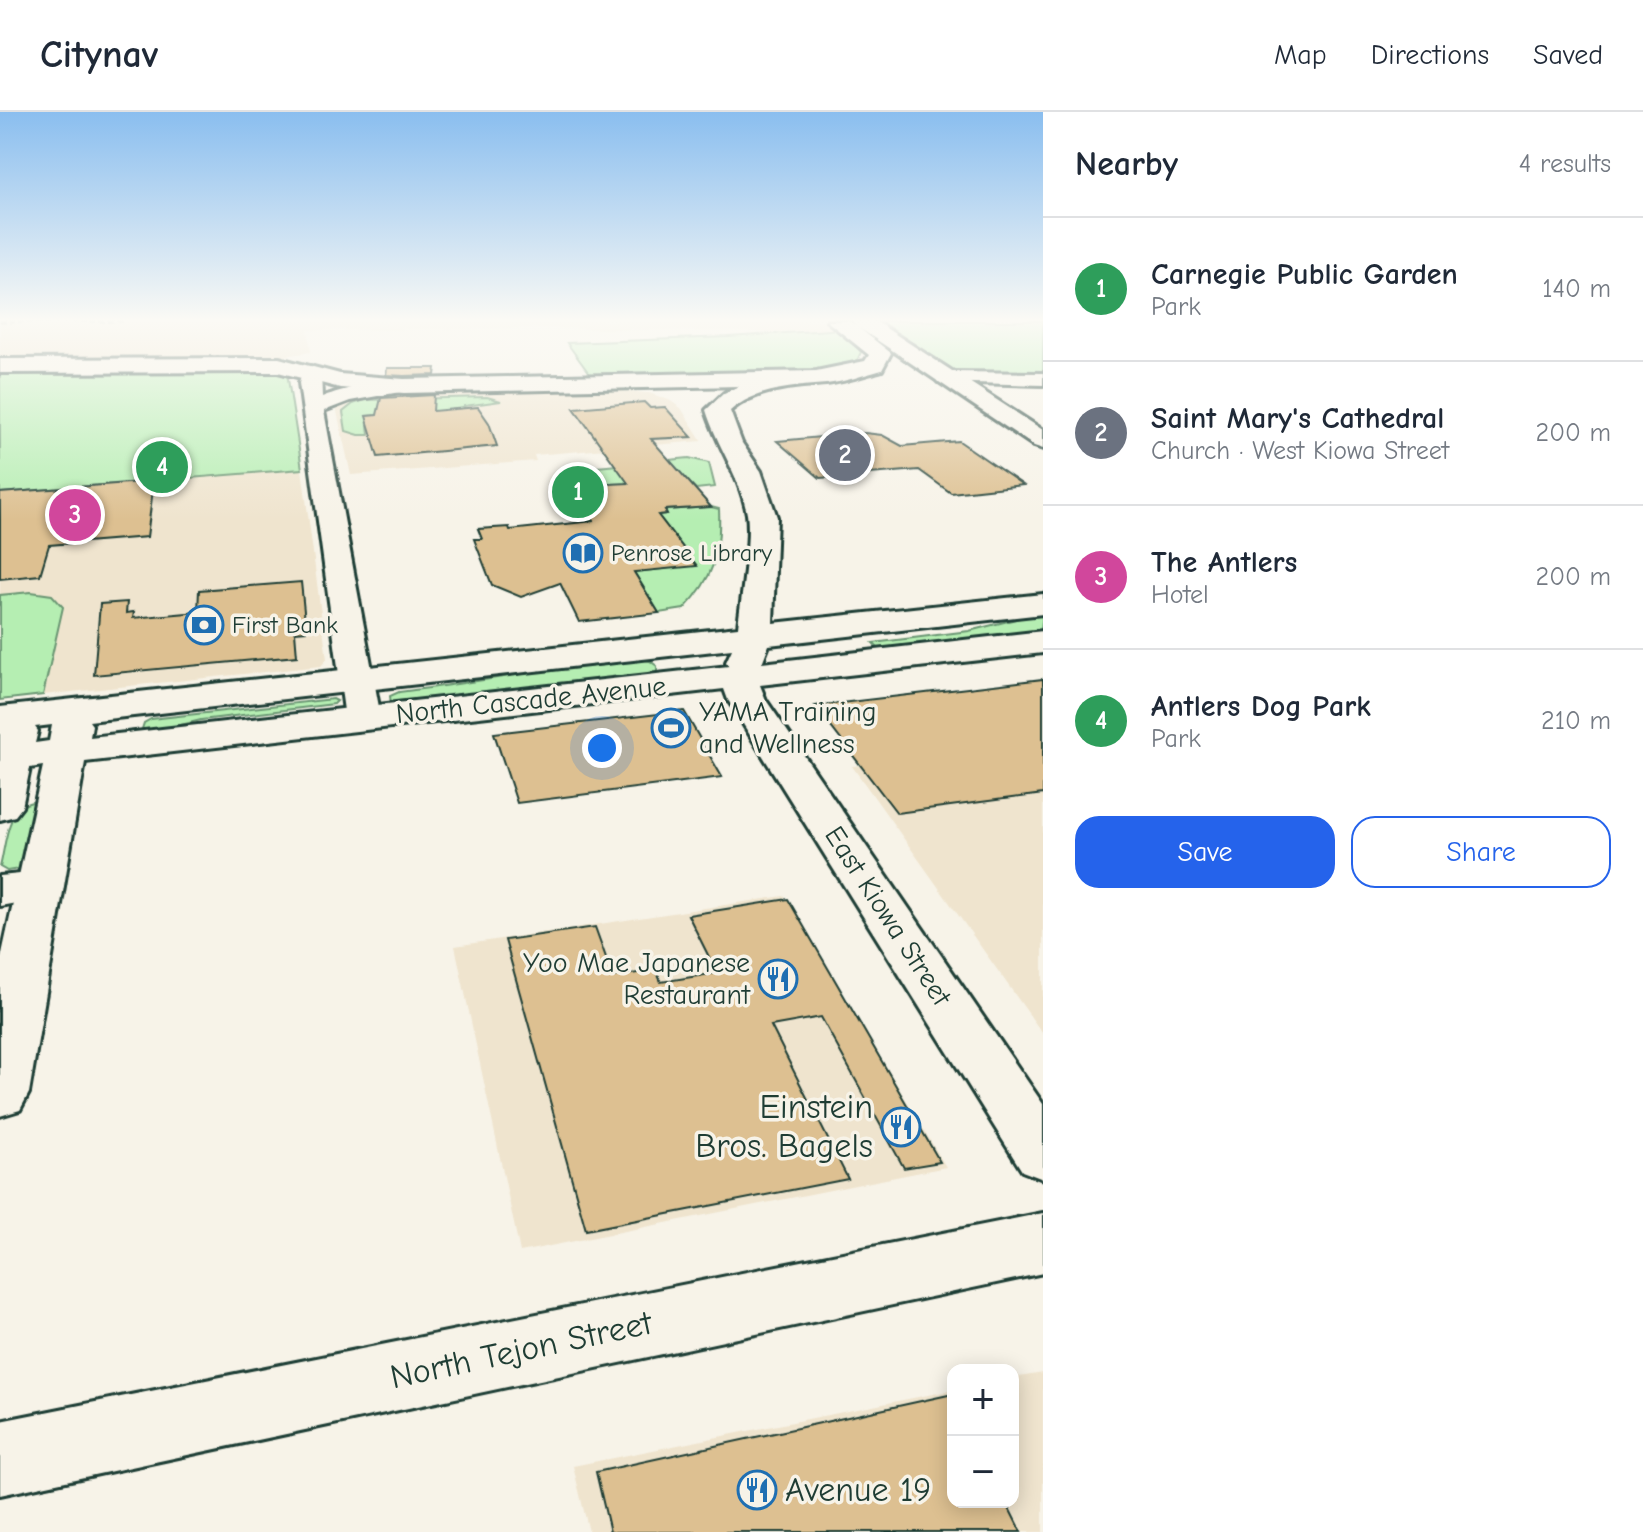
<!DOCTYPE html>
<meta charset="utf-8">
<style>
:root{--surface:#fff;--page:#f6f6f7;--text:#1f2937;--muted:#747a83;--line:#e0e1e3;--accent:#2563eb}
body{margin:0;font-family:"Comic Neue",sans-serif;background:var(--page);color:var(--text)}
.controls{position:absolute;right:24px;bottom:24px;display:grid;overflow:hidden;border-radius:16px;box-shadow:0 4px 20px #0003}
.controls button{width:72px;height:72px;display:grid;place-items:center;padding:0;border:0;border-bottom:2px solid var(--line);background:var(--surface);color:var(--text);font:40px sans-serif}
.you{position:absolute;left:602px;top:636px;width:28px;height:28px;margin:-20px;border:6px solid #fff;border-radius:50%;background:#1a73e8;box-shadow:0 0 0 12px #1a73e833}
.badge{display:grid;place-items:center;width:52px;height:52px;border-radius:50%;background:var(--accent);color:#fff;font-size:26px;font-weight:700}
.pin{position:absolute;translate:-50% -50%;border:4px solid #fff;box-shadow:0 2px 8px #0006}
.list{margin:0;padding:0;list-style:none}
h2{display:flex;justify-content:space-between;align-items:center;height:104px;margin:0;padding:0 32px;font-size:34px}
h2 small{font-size:26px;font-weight:400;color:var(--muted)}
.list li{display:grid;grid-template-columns:52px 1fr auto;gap:24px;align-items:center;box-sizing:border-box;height:144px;padding:0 32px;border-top:2px solid var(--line)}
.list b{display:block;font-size:30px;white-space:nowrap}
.list p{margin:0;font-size:26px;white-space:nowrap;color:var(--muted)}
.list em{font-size:26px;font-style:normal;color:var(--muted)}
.actions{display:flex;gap:16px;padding:24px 32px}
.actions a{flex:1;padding:18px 0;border:2px solid var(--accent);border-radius:24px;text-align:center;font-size:28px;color:var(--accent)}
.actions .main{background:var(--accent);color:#fff}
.map{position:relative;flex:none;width:1043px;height:1420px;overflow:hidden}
header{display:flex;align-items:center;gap:48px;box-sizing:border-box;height:112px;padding:0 40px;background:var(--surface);border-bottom:2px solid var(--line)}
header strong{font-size:38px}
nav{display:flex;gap:44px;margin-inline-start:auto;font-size:28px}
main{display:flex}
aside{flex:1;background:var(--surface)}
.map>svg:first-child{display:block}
.built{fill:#efe4ce}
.green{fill:#b5eeb2;stroke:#6a9673;stroke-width:2}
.building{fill:#ddc091;stroke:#1f3d34;stroke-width:2}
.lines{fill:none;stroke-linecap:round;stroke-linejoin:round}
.street-casing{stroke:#1f3d34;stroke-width:6}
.secondary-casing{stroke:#1f3d34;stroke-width:6}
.street{fill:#f7f3e8;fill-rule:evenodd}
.secondary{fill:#f7f3e8;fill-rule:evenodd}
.rail{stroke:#1f3d34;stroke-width:3;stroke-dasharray:6 3;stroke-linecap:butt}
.labels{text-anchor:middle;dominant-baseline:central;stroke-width:7;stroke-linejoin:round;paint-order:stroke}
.far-poi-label{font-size:24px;fill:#1f3d34;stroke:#f7f3e8;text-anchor:start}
.street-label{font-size:28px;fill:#1f3d34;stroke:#f7f3e8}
.poi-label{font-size:28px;fill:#1f3d34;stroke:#f7f3e8;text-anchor:start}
.near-poi-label{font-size:34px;fill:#1f3d34;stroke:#f7f3e8;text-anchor:end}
.near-street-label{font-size:34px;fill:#1f3d34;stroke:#f7f3e8}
</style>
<header>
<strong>Citynav</strong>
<nav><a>Map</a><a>Directions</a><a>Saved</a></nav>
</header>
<main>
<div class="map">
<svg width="1043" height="1420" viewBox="0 0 1043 1420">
<rect width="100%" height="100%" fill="#f7f3e8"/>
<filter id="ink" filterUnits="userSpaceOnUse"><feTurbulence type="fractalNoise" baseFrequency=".0125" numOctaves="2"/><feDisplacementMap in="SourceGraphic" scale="16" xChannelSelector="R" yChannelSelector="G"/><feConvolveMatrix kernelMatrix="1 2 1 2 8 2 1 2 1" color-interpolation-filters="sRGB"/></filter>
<g filter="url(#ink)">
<g class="built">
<polygon points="0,209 879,209 889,214 806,221 554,216 308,218 311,240 285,244 0,249"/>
<polygon points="388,279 622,279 649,281 669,288 681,296 702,329 534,343 536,349 351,363 336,295 337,291"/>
<polygon points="302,357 327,547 321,554 43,583 63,495 31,480 0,483 0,381"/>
<polygon points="1000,638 1043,682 1043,922 852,654"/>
<polygon points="784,784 946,1055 520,1140 455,834"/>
<polygon points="1043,1261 1043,1420 589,1420 573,1354 953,1278 953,1390 1013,1390 1013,1266"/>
</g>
<g class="green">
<polygon points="879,209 1043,209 1043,263 952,260 902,227 852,230 861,240 857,249 822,259 594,268 567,231 728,225 887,214"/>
<polygon points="278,260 287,263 288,267 302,357 0,381 0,261"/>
<polygon points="487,285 501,289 464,294 464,297 367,304 369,323 359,323 346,319 343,300 353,292 365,288"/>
<path d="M689,346L709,351L715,375L696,377L688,369C662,371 606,366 590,386L596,410L576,407L554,369L584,365L597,355Z"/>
<path d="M711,395L719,397C721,440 714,466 684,497L659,501L634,460L696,453L658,403L667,402L665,398Z"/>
<polygon points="31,480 52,483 63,495 43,583 0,588 0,483"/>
<polygon points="1043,500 1041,518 880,538 873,531 969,519"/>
<path d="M638,546L650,549L657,554V560L648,566L391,592L390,584L399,580C479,570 558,555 638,546Z"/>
<polygon points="333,587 337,589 334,592 201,608 149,621 142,617 144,611 151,607"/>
<path d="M32,690L38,694L26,751L19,757L7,759L0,755C6,733 6,695 32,690Z"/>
</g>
<g class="building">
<polygon points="387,256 436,256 435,263 404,264 386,263"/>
<polygon points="434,283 433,299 478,295 489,311 497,334 378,345 366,304 377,303 381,286"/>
<polygon points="644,290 650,296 665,295 692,325 651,327 711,395 665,398 667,402 658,403 697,454 634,460 659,501 579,510 560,471 521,485 492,473 474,427 482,427 478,417 509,415 510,418 593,409 589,384 608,372 628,371 574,296"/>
<polygon points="865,321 882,323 902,334 959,329 1023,373 951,381 919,358 820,366 777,329"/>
<polygon points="154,369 147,425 49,433 40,463 0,467 0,381"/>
<polygon points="301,470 306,519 295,520 297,544 94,563 100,492 127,490 126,501 134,500 133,506 198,500 199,478"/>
<polygon points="1043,567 1043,682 897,701 815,594"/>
<polygon points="684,599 722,665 517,691 494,621"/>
<polygon points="788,787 940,1050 904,1056 821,905 771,914 848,1067 586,1118 505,828 595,815 613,865 656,858 661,870 717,861 688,803"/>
<polygon points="953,1282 953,1390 1006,1390 1021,1420 610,1420 596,1360"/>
</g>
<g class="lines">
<g class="street-casing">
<g id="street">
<path d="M311,254L321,260L322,285C339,278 402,261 414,274L411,278L350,289L324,299L381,606L376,614L363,617L350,614L345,606L299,271L304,256Z"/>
<polygon points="945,260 1043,261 1043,273 938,270 935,266 938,262"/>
<polygon points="40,760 55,764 61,774 55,784 0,794 0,764"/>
</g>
</g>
<g class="secondary-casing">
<g id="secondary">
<path d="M827,209H849L855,213L852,209H875L1043,318V337L1034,334L859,216L891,241L882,258C864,263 844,270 826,272C793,275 757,276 730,299L742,331L761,359L777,405L773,511L1043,482V502L769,533L762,551L1043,519V541L760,573L766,588L1043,992V1067L1022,1059L728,588L724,577L85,650L29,981L20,998L0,1004V851L43,654L30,656L22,695L15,704L0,708V595L738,515C741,487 751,427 747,402C740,364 717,334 706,298L724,281L739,274L404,281L340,276L278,260L0,261V247L279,246L340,262L404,267L816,259L865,249L869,243ZM732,537L726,550L729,554L90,625L92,613L89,609ZM52,613L49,629L35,631L38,619L35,615Z"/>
<polygon points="1043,1101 1043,1161 0,1383 0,1309"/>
</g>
</g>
<use href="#street" class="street"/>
<use href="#secondary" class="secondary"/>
<polyline class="rail" points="0,210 124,209"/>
</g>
</g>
<linearGradient id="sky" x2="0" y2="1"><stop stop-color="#8abeef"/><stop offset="0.51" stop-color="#fbfaf5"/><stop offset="1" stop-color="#fbfaf5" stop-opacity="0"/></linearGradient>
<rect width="1043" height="408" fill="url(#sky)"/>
<defs>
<g id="library-ring" transform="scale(2)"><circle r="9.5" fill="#f7f3e8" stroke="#1f6fb2" stroke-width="1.5"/><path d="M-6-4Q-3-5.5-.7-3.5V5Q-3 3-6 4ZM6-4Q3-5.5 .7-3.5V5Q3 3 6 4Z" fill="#1f6fb2"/></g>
<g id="bank-ring" transform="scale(2)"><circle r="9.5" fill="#f7f3e8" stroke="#1f6fb2" stroke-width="1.5"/><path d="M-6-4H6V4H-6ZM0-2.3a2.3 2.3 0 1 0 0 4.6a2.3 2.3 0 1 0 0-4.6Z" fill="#1f6fb2"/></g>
<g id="stadium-ring" transform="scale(2)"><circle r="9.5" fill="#f7f3e8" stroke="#1f6fb2" stroke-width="1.5"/><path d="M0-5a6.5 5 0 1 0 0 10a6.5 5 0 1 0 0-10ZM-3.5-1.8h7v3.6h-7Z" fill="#1f6fb2"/></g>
<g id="restaurant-ring" transform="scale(2)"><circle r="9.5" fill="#f7f3e8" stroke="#1f6fb2" stroke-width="1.5"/><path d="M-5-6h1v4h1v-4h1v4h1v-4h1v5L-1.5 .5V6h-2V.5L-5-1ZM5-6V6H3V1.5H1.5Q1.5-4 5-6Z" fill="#1f6fb2"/></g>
</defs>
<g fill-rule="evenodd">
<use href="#library-ring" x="583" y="441"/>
<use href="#bank-ring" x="204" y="513"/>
<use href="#stadium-ring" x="671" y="616"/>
<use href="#restaurant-ring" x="778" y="867"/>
<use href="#restaurant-ring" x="901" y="1015"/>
<use href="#restaurant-ring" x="757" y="1378"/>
</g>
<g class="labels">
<g class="far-poi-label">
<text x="611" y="441">Penrose Library</text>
<text x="232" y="513">First Bank</text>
</g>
<g class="street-label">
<text transform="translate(531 588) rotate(-6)">North Cascade Avenue</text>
<text transform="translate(888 804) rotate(57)">East Kiowa Street</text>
</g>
<g class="poi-label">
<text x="699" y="600">YAMA Training<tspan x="699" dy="32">and Wellness</tspan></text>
<text x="750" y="851" text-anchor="end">Yoo Mae Japanese<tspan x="750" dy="32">Restaurant</tspan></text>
</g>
<g class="near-poi-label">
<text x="873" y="995">Einstein<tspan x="873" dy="39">Bros. Bagels</tspan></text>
<text x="785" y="1378" text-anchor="start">Avenue 19</text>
</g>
<g class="near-street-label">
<text transform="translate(521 1238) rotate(-12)">North Tejon Street</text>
</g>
</g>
</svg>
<div class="controls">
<button>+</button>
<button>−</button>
</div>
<div class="you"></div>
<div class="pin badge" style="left:578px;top:380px;background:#2e9e5b">1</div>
<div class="pin badge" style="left:845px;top:343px;background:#6b7280">2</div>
<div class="pin badge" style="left:75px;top:403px;background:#d1479c">3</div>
<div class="pin badge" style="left:162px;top:355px;background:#2e9e5b">4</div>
</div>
<aside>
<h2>Nearby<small>4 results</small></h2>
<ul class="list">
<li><span class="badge" style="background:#2e9e5b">1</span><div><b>Carnegie Public Garden</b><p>Park</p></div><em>140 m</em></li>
<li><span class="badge" style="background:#6b7280">2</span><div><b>Saint Mary's Cathedral</b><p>Church · West Kiowa Street</p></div><em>200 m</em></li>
<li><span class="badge" style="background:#d1479c">3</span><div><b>The Antlers</b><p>Hotel</p></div><em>200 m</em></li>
<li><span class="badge" style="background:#2e9e5b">4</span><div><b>Antlers Dog Park</b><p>Park</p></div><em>210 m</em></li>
</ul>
<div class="actions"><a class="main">Save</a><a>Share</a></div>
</aside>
</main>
